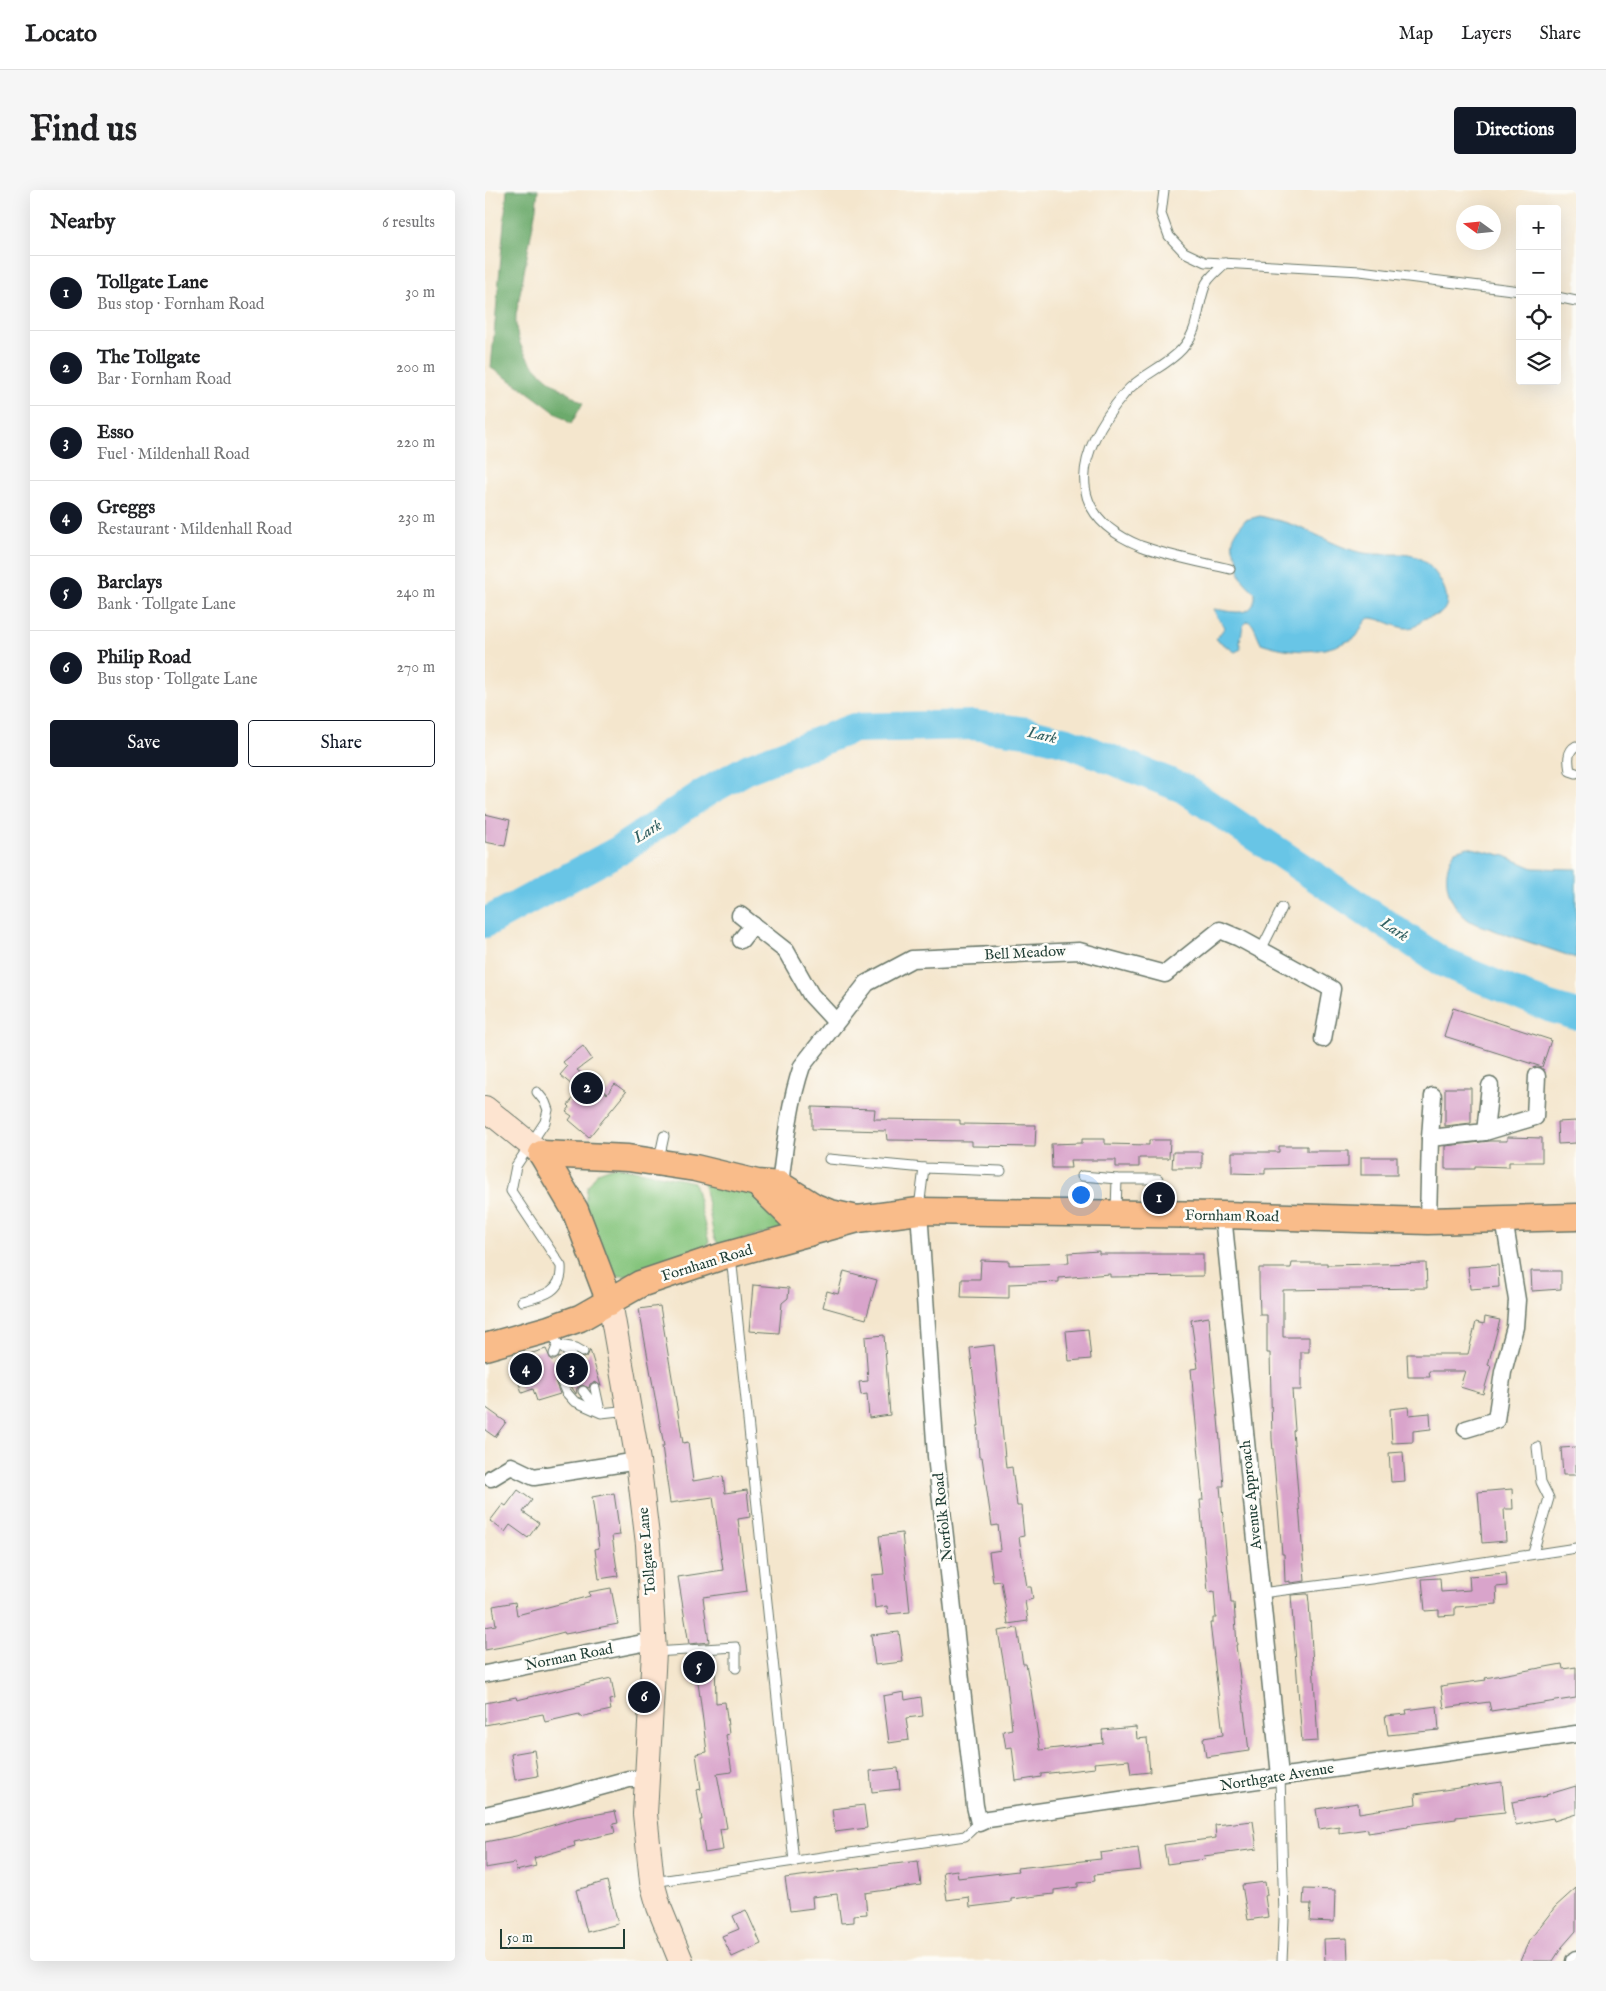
<!DOCTYPE html>
<meta charset="utf-8">
<style>
:root{--surface:#fff;--page:#f6f6f6;--text:#202124;--muted:#757577;--line:#e0e0e0;--accent:#111827}
body{margin:0;font-family:"IM FELL English",serif;background:var(--page);color:var(--text)}
.controls{position:absolute;right:15px;top:15px;display:grid;overflow:hidden;border-radius:5px;box-shadow:0 5px 20px #0002}
.controls button{width:45px;height:45px;display:grid;place-items:center;padding:0;border:0;border-bottom:1px solid var(--line);background:var(--surface);color:var(--text);font:25px sans-serif}
.compass{position:absolute;left:971px;top:15px;width:45px;height:45px;border-radius:50%;background:var(--surface);box-shadow:0 5px 20px #0002;rotate:285deg}
.scale{position:absolute;left:15px;bottom:12px;width:125px;box-sizing:border-box;padding-left:5px;border:2px solid #1f3d34;border-top:0;font-size:14px;line-height:18px;white-space:nowrap;color:#1f3d34;-webkit-text-stroke:4px #fdfcf7;paint-order:stroke}
.you{position:absolute;left:595px;top:1004px;width:18px;height:18px;margin:-12px;border:4px solid #fff;border-radius:50%;background:#1a73e8;box-shadow:0 0 0 8px #1a73e833}
.badge{display:grid;place-items:center;width:32px;height:32px;border-radius:50%;background:var(--accent);color:#fff;font-size:16px;font-weight:700}
.pin{position:absolute;translate:-50% -50%;border:2px solid #fff;box-shadow:0 1px 5px #0006}
.list{margin:0;padding:0;list-style:none}
h2{display:flex;justify-content:space-between;align-items:center;height:65px;margin:0;padding:0 20px;font-size:21px}
h2 small{font-size:16px;font-weight:400;color:var(--muted)}
.list li{display:grid;grid-template-columns:32px 1fr auto;gap:15px;align-items:center;box-sizing:border-box;height:75px;padding:0 20px;border-top:1px solid var(--line)}
.list b{display:block;font-size:19px;white-space:nowrap}
.list p{margin:0;font-size:16px;white-space:nowrap;color:var(--muted)}
.list em{font-size:16px;font-style:normal;color:var(--muted)}
.actions{display:flex;gap:10px;padding:15px 20px}
.actions a{flex:1;padding:11px 0;border:1px solid var(--accent);border-radius:5px;text-align:center;font-size:18px;color:var(--accent)}
.actions .main{background:var(--accent);color:#fff}
.icon{flex:none;width:28px;height:28px;fill:none;stroke:currentColor;stroke-width:2;stroke-linecap:round;stroke-linejoin:round}
.map{position:relative;flex:none;width:1091px;height:1771px;overflow:hidden;border-radius:5px}
header{display:flex;align-items:center;gap:30px;box-sizing:border-box;height:70px;padding:0 25px;background:var(--surface);border-bottom:1px solid var(--line)}
header strong{font-size:24px}
nav{display:flex;gap:28px;margin-inline-start:auto;font-size:18px}
.intro{display:flex;align-items:center;justify-content:space-between;box-sizing:border-box;height:120px;padding:0 30px}
h1{margin:0;font-size:35px}
.button{padding:12px 22px;border-radius:5px;background:var(--accent);color:#fff;font-size:18px;font-weight:700}
main{display:flex;gap:30px;padding:0 30px}
aside{flex:1;background:var(--surface);border-radius:5px;box-shadow:0 5px 20px #0002}
.map>svg:first-child{display:block}
.green{fill:#85c57d;stroke:#528158}
.forest{fill:#6caa6c;stroke:#467450}
.water{fill:#68c5e6;stroke:#44818d}
.lines{fill:none;stroke-linecap:round;stroke-linejoin:round}
.river{stroke:#68c5e6;stroke-width:30}
.building{fill:#d9a4cb}
.lane-casing{stroke:#6a786a;stroke-width:11}
.street-casing{stroke:#6a786a;stroke-width:19}
.secondary-casing{stroke:#6a786a;stroke-width:26}
.primary-casing{stroke:#6a786a;stroke-width:29}
.lane{stroke:#fff;stroke-width:9}
.street{stroke:#fff;stroke-width:16}
.secondary{stroke:#fde4d0;stroke-width:24}
.primary{stroke:#f9bc8a;stroke-width:26}
.labels{text-anchor:middle;dominant-baseline:central;stroke-width:5;stroke-linejoin:round;paint-order:stroke}
.street-label{font-size:15px;fill:#1f3d34;stroke:#fdfcf7}
.water-label{font-size:16px;font-style:italic;fill:#315f60;stroke:#fdfcf7}
</style>
<header>
<strong>Locato</strong>
<nav><a>Map</a><a>Layers</a><a>Share</a></nav>
</header>
<div class="intro"><h1>Find us</h1><a class="button">Directions</a></div>
<main>
<aside>
<h2>Nearby<small>6 results</small></h2>
<ul class="list">
<li><span class="badge">1</span><div><b>Tollgate Lane</b><p>Bus stop · Fornham Road</p></div><em>30 m</em></li>
<li><span class="badge">2</span><div><b>The Tollgate</b><p>Bar · Fornham Road</p></div><em>200 m</em></li>
<li><span class="badge">3</span><div><b>Esso</b><p>Fuel · Mildenhall Road</p></div><em>220 m</em></li>
<li><span class="badge">4</span><div><b>Greggs</b><p>Restaurant · Mildenhall Road</p></div><em>230 m</em></li>
<li><span class="badge">5</span><div><b>Barclays</b><p>Bank · Tollgate Lane</p></div><em>240 m</em></li>
<li><span class="badge">6</span><div><b>Philip Road</b><p>Bus stop · Tollgate Lane</p></div><em>270 m</em></li>
</ul>
<div class="actions"><a class="main">Save</a><a>Share</a></div>
</aside>
<div class="map">
<svg width="1091" height="1771" viewBox="0 0 1091 1771">
<rect width="100%" height="100%" fill="#fdfcf7"/>
<filter id="ink" filterUnits="userSpaceOnUse"><feTurbulence type="fractalNoise" baseFrequency=".02" numOctaves="2"/><feDisplacementMap in="SourceGraphic" scale="10" xChannelSelector="R" yChannelSelector="G"/><feConvolveMatrix kernelMatrix="1 2 1 2 8 2 1 2 1" color-interpolation-filters="sRGB"/></filter>
<filter id="wash" filterUnits="userSpaceOnUse"><feTurbulence type="fractalNoise" baseFrequency=".0096" numOctaves="4" result="noise"/><feDisplacementMap in="SourceGraphic" scale="20" xChannelSelector="R" yChannelSelector="G"/><feGaussianBlur stdDeviation="1.12" result="paint"/><feColorMatrix in="noise" values="0 0 0 0 0 0 0 0 0 0 0 0 0 0 0 0 0 1.4 0 .05"/><feComposite in="paint" operator="in"/></filter>
<g filter="url(#wash)">
<rect width="100%" height="100%" fill="#f4e6cd"/>
<g class="green">
<polygon points="129,976 209,992 224,1052 219,1060 144,1086 131,1086 122,1081 100,1014 102,998 113,982"/>
<polygon points="226,991 286,1005 312,1034 234,1056 229,1047 219,994"/>
</g>
<path class="forest" d="M22,0H53L51,18L31,125C28,170 65,192 98,213L86,234L36,197L6,178Z"/>
<g class="water">
<path d="M775,326C786,329 798,331 808,335C832,343 854,359 879,363C896,366 913,362 929,366C946,370 974,409 956,423C952,426 943,427 938,429C923,450 904,428 884,428C877,433 876,441 871,447C869,449 864,451 860,452C834,465 803,462 776,453L768,435L763,431L758,436L755,452L756,459L750,462L731,449L740,437L732,427L729,419C746,421 771,430 770,403C756,388 754,389 753,369C752,365 749,362 748,358C745,348 754,338 760,330Z"/>
<path d="M983,657L1020,666L1048,678L1091,679V768C1065,759 1040,751 1014,742C1006,738 993,736 985,731C962,715 954,684 970,661Z"/>
</g>
<g class="lines">
<polyline class="river" points="0,733 133,661 218,604 264,578 369,538 488,535 542,542 582,552 698,598 957,772 1064,817 1091,825"/>
</g>
<g id="blocks">
<g class="building">
<polygon points="0,624 25,630 20,656 0,652"/>
<polygon points="968,818 1066,850 1057,877 959,846"/>
<polygon points="98,856 107,869 92,880 122,904 130,894 141,902 104,947 84,930 87,926 81,922 85,917 83,915 94,901 75,885 82,877 78,872"/>
<polygon points="960,898 986,898 986,933 960,936"/>
<polygon points="327,917 390,919 389,929 475,930 475,934 551,935 550,957 487,956 487,951 402,950 401,941 327,939"/>
<polygon points="1091,931 1091,953 1073,954 1072,932"/>
<polygon points="1022,947 1057,948 1057,972 1024,972 1024,977 990,976 990,979 960,979 960,956 1005,951 1022,951"/>
<polygon points="597,949 620,949 620,954 664,955 664,950 685,950 684,968 654,968 654,977 631,977 631,970 585,970 586,978 567,978 566,954 597,953"/>
<polygon points="794,956 822,956 822,961 863,961 863,977 780,979 780,984 747,983 747,962 794,962"/>
<polygon points="688,962 717,962 717,978 687,978"/>
<rect x="876" y="967" width="36" height="18"/>
<polygon points="614,1061 614,1064 718,1064 718,1086 625,1087 625,1084 574,1088 574,1092 524,1094 524,1108 476,1107 477,1089 495,1089 496,1070 524,1071 524,1075 584,1073 583,1063"/>
<polygon points="807,1073 842,1073 842,1075 941,1073 942,1098 798,1100 798,1147 824,1147 824,1162 816,1162 816,1200 807,1200 810,1240 808,1241 820,1391 805,1393 805,1391 800,1392 799,1364 797,1364 787,1249 785,1163 782,1163 782,1125 775,1125 774,1092 774,1078 806,1078"/>
<polygon points="1013,1075 1014,1097 985,1099 983,1077"/>
<polygon points="359,1081 392,1090 381,1129 338,1117 342,1101 353,1104"/>
<polygon points="1046,1081 1076,1081 1076,1099 1047,1101"/>
<polygon points="268,1095 304,1098 303,1108 297,1113 294,1143 264,1141"/>
<polygon points="175,1116 198,1253 203,1252 208,1291 238,1286 240,1303 262,1300 265,1327 253,1329 262,1401 218,1407 224,1452 204,1454 193,1387 238,1380 228,1307 185,1313 177,1256 179,1256 154,1119"/>
<polygon points="724,1127 739,1296 735,1296 746,1413 749,1413 752,1455 751,1455 764,1561 721,1567 718,1548 738,1545 725,1433 728,1433 728,1428 731,1428 729,1401 723,1402 715,1310 718,1310 706,1179 713,1178 706,1130"/>
<polygon points="1000,1127 1015,1130 1003,1175 1006,1176 998,1204 975,1197 980,1181 944,1181 945,1187 923,1187 922,1164 983,1164 991,1132 999,1134"/>
<polygon points="603,1139 606,1169 584,1171 581,1141"/>
<polygon points="399,1145 405,1225 384,1228 382,1204 376,1205 374,1192 383,1191 380,1147"/>
<polygon points="509,1155 521,1278 527,1277 532,1316 536,1316 539,1346 534,1347 542,1397 546,1397 548,1409 540,1411 543,1431 523,1434 516,1391 508,1392 504,1362 516,1360 513,1335 507,1336 497,1267 494,1267 492,1236 494,1236 485,1158"/>
<polygon points="61,1159 66,1170 70,1170 74,1167 75,1169 79,1168 85,1171 90,1169 92,1166 98,1168 102,1167 105,1160 116,1196 109,1192 105,1194 104,1198 97,1195 92,1198 91,1204 81,1188 76,1185 71,1187 70,1191 75,1204 52,1211 48,1199 37,1203 29,1176 39,1173 37,1166"/>
<polygon points="0,1217 21,1232 10,1247 0,1240"/>
<polygon points="923,1217 924,1225 945,1223 946,1239 928,1241 928,1252 907,1253 905,1219"/>
<polygon points="1091,1257 1091,1285 1078,1285 1076,1258"/>
<polygon points="918,1262 920,1291 906,1292 904,1263"/>
<polygon points="1027,1299 1028,1319 1019,1319 1021,1351 997,1353 993,1302"/>
<polygon points="33,1300 47,1310 38,1322 54,1333 43,1348 25,1335 20,1342 5,1331 18,1314 21,1316"/>
<polygon points="129,1303 135,1345 127,1346 133,1386 114,1389 110,1359 114,1358 107,1307"/>
<polygon points="417,1343 425,1422 403,1424 402,1416 390,1418 387,1385 399,1384 394,1346"/>
<polygon points="1021,1383 1022,1396 1011,1397 1012,1414 970,1417 970,1425 954,1426 954,1420 940,1421 937,1389 955,1388 956,1402 985,1400 984,1386"/>
<polygon points="126,1398 133,1434 80,1444 79,1442 38,1453 0,1460 0,1437 11,1435 8,1416 30,1412 32,1425 105,1406 104,1402"/>
<polygon points="821,1404 823,1404 824,1413 833,1551 817,1552 806,1405"/>
<polygon points="532,1438 538,1474 541,1474 546,1500 555,1560 618,1553 617,1540 651,1537 652,1549 662,1548 665,1582 646,1584 644,1570 609,1573 610,1578 556,1584 556,1587 531,1591 527,1557 521,1558 518,1541 527,1539 522,1493 513,1441"/>
<polygon points="414,1442 418,1472 390,1475 386,1445"/>
<polygon points="230,1465 231,1513 240,1512 244,1544 241,1545 247,1582 232,1584 242,1638 235,1639 238,1660 220,1663 215,1630 217,1630 212,1600 216,1599 211,1564 222,1562 213,1492 205,1492 204,1466"/>
<polygon points="1077,1474 1078,1479 1091,1477 1091,1508 1006,1521 1004,1512 959,1518 956,1496 1001,1490 1000,1488"/>
<polygon points="126,1488 130,1509 124,1510 126,1520 95,1527 94,1524 60,1532 58,1524 0,1535 0,1513 31,1507 32,1510"/>
<polygon points="419,1502 420,1510 436,1507 438,1526 421,1528 424,1550 404,1553 398,1506"/>
<polygon points="952,1516 954,1540 903,1545 900,1526 922,1524 921,1520"/>
<polygon points="49,1560 53,1586 30,1590 26,1564"/>
<polygon points="413,1578 415,1599 387,1602 385,1581"/>
<polygon points="1017,1592 1020,1622 971,1627 971,1629 923,1635 923,1637 883,1643 883,1639 854,1643 854,1636 834,1639 831,1619 873,1613 874,1623 931,1614 930,1604"/>
<polygon points="1091,1596 1091,1624 1069,1631 1068,1628 1031,1635 1027,1612 1062,1606 1061,1605"/>
<polygon points="379,1615 382,1638 350,1642 347,1619"/>
<polygon points="130,1621 133,1633 128,1634 130,1643 89,1652 90,1656 49,1668 51,1676 31,1681 30,1673 0,1678 0,1652 31,1646 91,1628"/>
<polygon points="768,1631 772,1659 719,1666 720,1669 682,1674 679,1655 731,1648 730,1635"/>
<polygon points="653,1658 656,1680 609,1685 610,1691 593,1693 593,1697 569,1700 569,1704 526,1709 526,1712 485,1717 484,1707 462,1710 458,1682 472,1680 473,1688 533,1681 532,1678 616,1669 615,1663"/>
<polygon points="433,1671 436,1695 380,1703 382,1724 369,1725 369,1732 356,1733 352,1704 327,1707 328,1718 305,1721 300,1688"/>
<polygon points="122,1691 133,1734 102,1742 91,1700"/>
<polygon points="780,1692 782,1705 780,1706 783,1727 763,1730 757,1695"/>
<polygon points="1091,1698 1091,1741 1077,1757 1068,1771 1035,1771 1044,1751 1053,1739 1070,1717"/>
<polygon points="819,1699 850,1700 849,1732 825,1731 826,1714 818,1714"/>
<polygon points="261,1720 276,1754 247,1767 237,1746 254,1739 248,1726"/>
<polygon points="862,1748 863,1771 840,1771 839,1749"/>
</g>
</g>
</g>
<g filter="url(#ink)">
<use href="#blocks" fill-opacity="0" stroke="#6a786a" stroke-width="1"/>
<g class="lines">
<g class="lane-casing">
<g id="lane">
<polyline points="679,0 676,24 684,46 699,62 720,72 875,81 1035,101"/>
<path d="M740,73C734,80 722,88 720,96C711,120 715,139 697,159C681,177 655,185 640,203C593,259 574,323 656,356C683,366 716,372 745,379"/>
<polyline points="1072,107 1091,111"/>
<path d="M1091,556C1082,561 1083,571 1085,581L1091,583"/>
<polyline points="776,760 797,718"/>
<polyline points="174,969 179,946"/>
<polyline points="344,969 439,978 516,981"/>
<polyline points="597,986 632,989 631,1021"/>
<polyline points="632,989 673,989"/>
<polyline points="434,1018 439,978"/>
<polyline points="246,1066 309,1672"/>
<path d="M37,1111C58,1106 78,1102 76,1076L26,1001L31,976L60,932L63,920L60,912L52,902"/>
<polyline points="65,1141 73,1154 86,1165"/>
<polyline points="74,1155 91,1158 98,1162"/>
<polyline points="69,1164 73,1154"/>
<polyline points="76,1191 81,1202 89,1211 116,1223 144,1220"/>
<polyline points="110,1198 115,1221"/>
<polyline points="98,1201 114,1221"/>
<polyline points="1048,1363 1064,1308 1056,1292 1052,1257"/>
<polyline points="776,1403 886,1389 1091,1358"/>
<polyline points="169,1462 251,1457 251,1478"/>
<polyline points="795,1586 799,1727 797,1771"/>
<polyline points="168,1692 480,1646 494,1633"/>
</g>
</g>
<g class="street-casing">
<g id="street">
<polyline points="255,725 301,761 326,805 350,831"/>
<polyline points="256,750 268,735"/>
<polyline points="1000,942 1005,896"/>
<polyline points="945,948 948,906"/>
<path d="M295,995C300,955 304,914 317,876L382,793L427,769L594,761L680,784L735,740L754,748L847,799L838,849"/>
<polyline points="434,1021 451,1266 490,1616 494,1633 503,1629 1091,1544"/>
<polyline points="738,1025 795,1586"/>
<polyline points="943,1031 945,948 1000,942 1050,927 1052,886"/>
<polyline points="981,1239 1011,1230 1018,1182 1030,1137 1032,1110 1019,1029"/>
<polyline points="6,1288 26,1276 49,1287 153,1271"/>
<polyline points="0,1484 168,1451"/>
<polyline points="0,1625 71,1609 144,1589 162,1589"/>
<polyline points="1089,1771 1091,1769"/>
</g>
</g>
<g class="secondary-casing">
<g id="secondary">
<polyline points="0,918 57,964"/>
<polyline points="125,1112 153,1271 163,1354 169,1462 160,1624 167,1692 174,1717 196,1771"/>
</g>
</g>
<g class="primary-casing">
<g id="primary">
<polyline points="57,964 143,968 210,978 272,993 295,995 330,1017 345,1023 372,1029"/>
<polyline points="57,964 90,1020 125,1112"/>
<polyline points="274,995 323,1043"/>
<polyline points="0,1157 64,1139 95,1128 155,1094 235,1067 373,1029 434,1021 738,1025 943,1031 1091,1027"/>
</g>
</g>
<use href="#lane" class="lane"/>
<use href="#street" class="street"/>
<use href="#secondary" class="secondary"/>
<use href="#primary" class="primary"/>
</g>
</g>
<g class="labels">
<g class="street-label">
<text transform="translate(540 763) rotate(-3)">Bell Meadow</text>
<text transform="translate(747 1026) rotate(1)">Fornham Road</text>
<text transform="translate(222 1073) rotate(-17)">Fornham Road</text>
<text transform="translate(766 1305) rotate(-96)">Avenue Approach</text>
<text transform="translate(458 1327) rotate(-96)">Norfolk Road</text>
<text transform="translate(162 1361) rotate(-95)">Tollgate Lane</text>
<text transform="translate(84 1467) rotate(-11)">Norman Road</text>
<text transform="translate(792 1587) rotate(-9)">Northgate Avenue</text>
</g>
<g class="water-label">
<text transform="translate(557 546) rotate(13)">Lark</text>
<text transform="translate(163 642) rotate(-32)">Lark</text>
<text transform="translate(909 740) rotate(34)">Lark</text>
</g>
</g>
</svg>
<div class="controls">
<button>+</button>
<button>−</button>
<button><svg class="icon" aria-label="locate" viewBox="0 0 24 24"><circle cx="12" cy="12" r="6"/><path d="M12 2v4M12 18v4M2 12h4M18 12h4"/></svg></button>
<button><svg class="icon" aria-label="layers" viewBox="0 0 24 24"><path d="M12 4l9 5-9 5-9-5zM3 14l9 5 9-5"/></svg></button>
</div>
<svg class="compass" viewBox="-18 -18 36 36"><path d="M0-13l5 13h-10z" fill="#e53935"/><path d="M0 13l5-13h-10z" fill="#757577"/></svg>
<div class="scale">50 m</div>
<div class="you"></div>
<div class="pin badge" style="left:674px;top:1008px">1</div>
<div class="pin badge" style="left:102px;top:898px">2</div>
<div class="pin badge" style="left:87px;top:1179px">3</div>
<div class="pin badge" style="left:41px;top:1179px">4</div>
<div class="pin badge" style="left:214px;top:1477px">5</div>
<div class="pin badge" style="left:159px;top:1507px">6</div>
</div>
</main>
